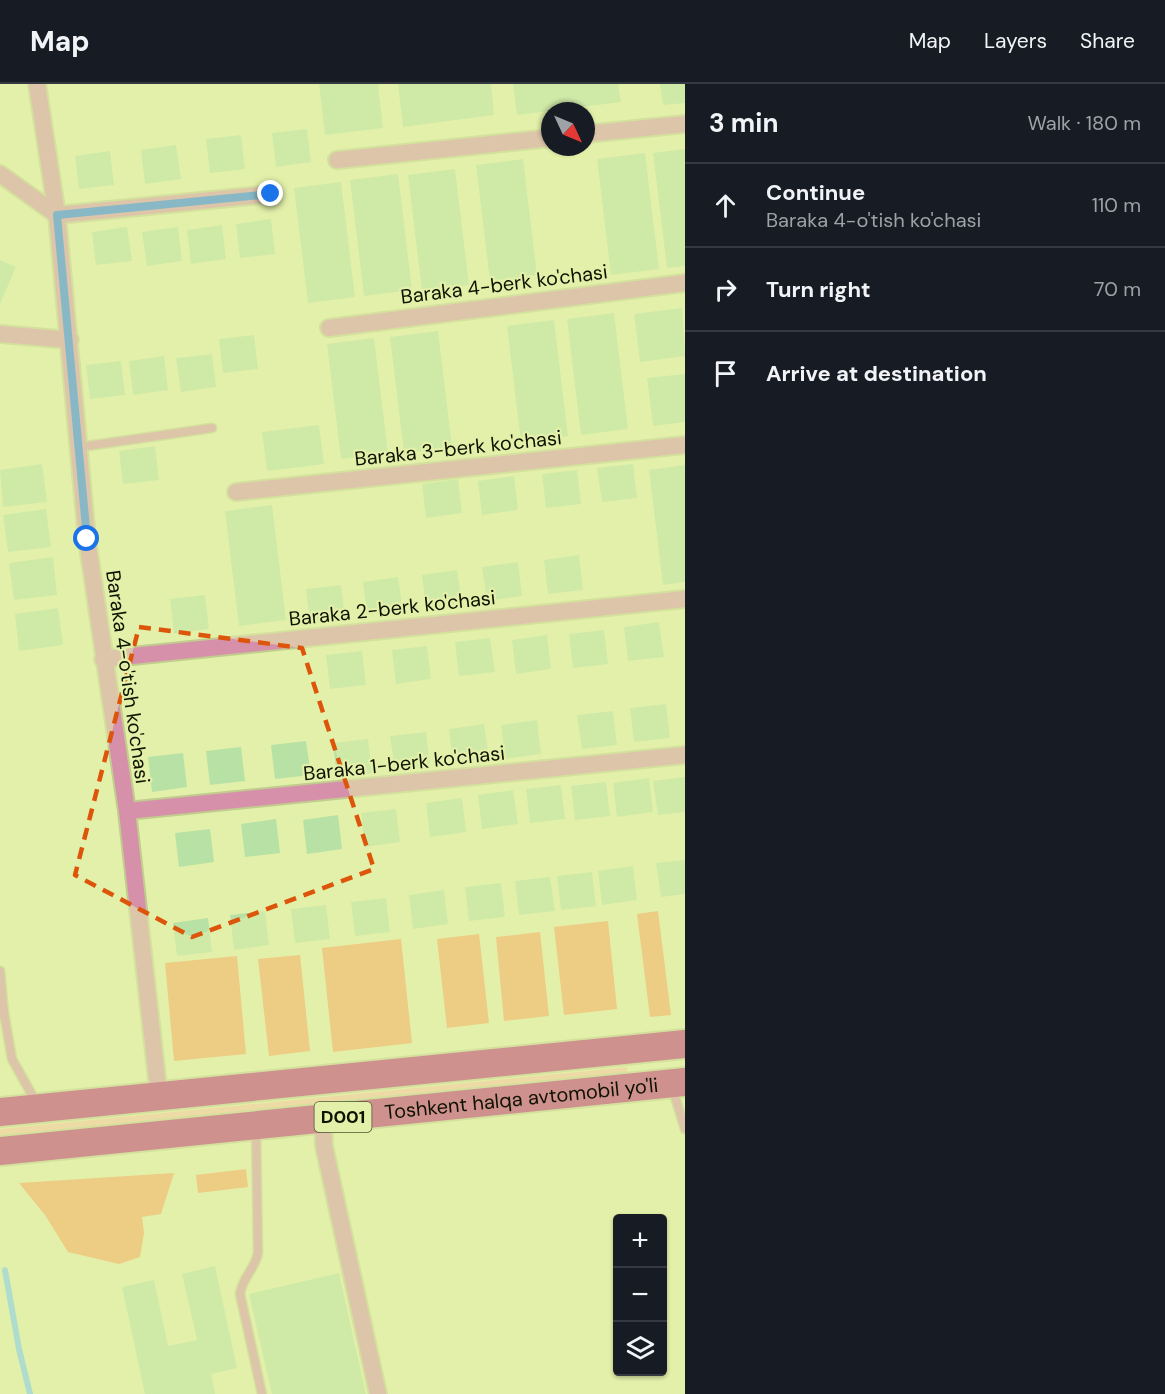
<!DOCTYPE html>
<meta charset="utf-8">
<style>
:root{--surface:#171b24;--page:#242831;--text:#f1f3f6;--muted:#9ea1a6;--line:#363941}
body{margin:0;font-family:"DM Sans",sans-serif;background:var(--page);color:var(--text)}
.controls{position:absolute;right:18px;bottom:18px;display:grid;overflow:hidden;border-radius:6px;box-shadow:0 2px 4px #0004}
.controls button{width:54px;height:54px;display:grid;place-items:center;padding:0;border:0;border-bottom:2px solid var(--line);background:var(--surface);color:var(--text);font:30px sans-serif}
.compass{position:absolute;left:541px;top:18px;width:54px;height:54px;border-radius:50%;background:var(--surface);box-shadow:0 2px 4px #0004;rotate:134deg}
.stop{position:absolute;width:18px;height:18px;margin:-14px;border:4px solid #1a73e8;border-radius:50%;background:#fff}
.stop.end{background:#1a73e8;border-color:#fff;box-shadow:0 2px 6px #0008}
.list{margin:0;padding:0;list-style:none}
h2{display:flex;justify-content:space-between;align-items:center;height:78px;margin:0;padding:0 24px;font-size:26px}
h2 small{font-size:20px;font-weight:400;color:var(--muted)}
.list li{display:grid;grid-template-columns:39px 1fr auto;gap:18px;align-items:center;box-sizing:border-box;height:84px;padding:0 24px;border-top:2px solid var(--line)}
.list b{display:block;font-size:22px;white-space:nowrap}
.list p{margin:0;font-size:20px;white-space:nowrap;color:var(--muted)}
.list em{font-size:20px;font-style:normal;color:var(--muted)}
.icon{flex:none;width:33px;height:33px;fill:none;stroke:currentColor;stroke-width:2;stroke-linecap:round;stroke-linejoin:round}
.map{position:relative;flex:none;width:685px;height:1310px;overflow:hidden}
header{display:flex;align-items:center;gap:36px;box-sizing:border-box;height:84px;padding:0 30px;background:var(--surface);border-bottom:2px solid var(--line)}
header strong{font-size:28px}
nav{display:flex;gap:33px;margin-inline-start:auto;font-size:21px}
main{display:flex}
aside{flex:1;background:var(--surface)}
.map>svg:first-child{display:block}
.green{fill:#f7c29d}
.forest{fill:#f99f58}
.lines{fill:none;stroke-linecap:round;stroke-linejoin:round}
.stream{stroke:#6fc5f8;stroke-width:6}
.building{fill:#b7e1a5}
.service-casing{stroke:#c1cc8e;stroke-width:11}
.minor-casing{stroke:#c1cc8e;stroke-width:20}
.trunk-casing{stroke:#c1cc8e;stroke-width:32}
.service{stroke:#d690a9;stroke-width:8}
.minor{stroke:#d690a9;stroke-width:16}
.trunk{stroke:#b41e6a;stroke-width:28}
.route{stroke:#1a73e8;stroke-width:8}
.marked{fill:none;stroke:#dd550b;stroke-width:4.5;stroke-dasharray:12 8;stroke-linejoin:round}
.labels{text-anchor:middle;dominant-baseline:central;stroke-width:4.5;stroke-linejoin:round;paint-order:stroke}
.shield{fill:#e3f0a9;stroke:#4f5533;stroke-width:1.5}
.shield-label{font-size:18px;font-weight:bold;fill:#0f1200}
.street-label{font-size:20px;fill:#0f1200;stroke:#e3f0a9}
</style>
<header>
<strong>Map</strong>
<nav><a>Map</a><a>Layers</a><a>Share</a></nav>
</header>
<main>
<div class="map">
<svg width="685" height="1310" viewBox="0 0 685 1310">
<rect width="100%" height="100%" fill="#e3f0a9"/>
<polygon class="green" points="627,983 628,996 0,1058 0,1045"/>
<g class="forest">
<polygon points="658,827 671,931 650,933 637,830"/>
<polygon points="608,837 617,925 564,931 554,843"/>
<polygon points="540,848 549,932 504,937 496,853"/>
<polygon points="479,850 489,939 447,944 437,855"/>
<polygon points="401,855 412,959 333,968 322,864"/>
<polygon points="300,871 310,967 269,972 258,875"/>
<polygon points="237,872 246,970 174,977 165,879"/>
<polygon points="246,1085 248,1103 198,1109 196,1091"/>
<polygon points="174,1089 161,1130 142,1133 144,1149 140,1173 119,1180 68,1168 45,1131 19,1099"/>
</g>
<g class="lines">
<polyline class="stream" points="5,1186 19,1265 30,1310"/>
</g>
<g class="building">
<polygon points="319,0 378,0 383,44 325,51"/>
<polygon points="398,0 491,0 494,31 403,43"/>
<polygon points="513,0 618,0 621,18 517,31"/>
<polygon points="660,0 685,0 685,19 663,21"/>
<polygon points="307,45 311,78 276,83 272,49"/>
<polygon points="241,51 245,85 210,89 206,55"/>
<polygon points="176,61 181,95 145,100 141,66"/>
<polygon points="685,65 685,182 667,184 653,69"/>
<polygon points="110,67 114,101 79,105 75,72"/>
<polygon points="645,69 659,185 611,191 597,75"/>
<polygon points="523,75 537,191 490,197 476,81"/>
<polygon points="455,85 469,201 422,207 408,91"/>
<polygon points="398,90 412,206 364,212 350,96"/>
<polygon points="341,98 355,213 308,219 294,104"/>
<polygon points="271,135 275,170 240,174 236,140"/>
<polygon points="222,141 226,175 191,180 187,146"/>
<polygon points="127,143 132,177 96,181 92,148"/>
<polygon points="178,143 182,177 147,182 142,148"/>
<polygon points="0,176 16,183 0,220"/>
<polygon points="682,224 685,272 640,278 634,230"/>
<polygon points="614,229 628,345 581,351 567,235"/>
<polygon points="554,236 568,352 521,358 507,242"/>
<polygon points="438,247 452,363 404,369 390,253"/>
<polygon points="254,251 258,285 223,289 219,255"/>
<polygon points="374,254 388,369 341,375 327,260"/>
<polygon points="212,270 216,303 181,308 176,274"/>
<polygon points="164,272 168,306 133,311 129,277"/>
<polygon points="121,277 125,311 90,315 86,281"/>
<polygon points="685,290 685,338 653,342 647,294"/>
<polygon points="319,341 324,380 267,387 262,348"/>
<polygon points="155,362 159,396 123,400 119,367"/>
<polygon points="42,380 47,418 3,423 0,386"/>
<polygon points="633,380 637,414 602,418 597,384"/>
<polygon points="685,381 685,498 663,501 649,386"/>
<polygon points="577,386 581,420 546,424 542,390"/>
<polygon points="514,392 518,426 482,431 478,397"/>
<polygon points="458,395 462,429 426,434 422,400"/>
<polygon points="272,421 286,536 239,542 225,427"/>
<polygon points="46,425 51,463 8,468 3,431"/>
<polygon points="579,471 583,506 548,510 544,476"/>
<polygon points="53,473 57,511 14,516 9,479"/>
<polygon points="518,478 522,512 487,517 482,483"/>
<polygon points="457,486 462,520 426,525 422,491"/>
<polygon points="398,493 403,527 367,531 363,498"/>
<polygon points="341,501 345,535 310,540 306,505"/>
<polygon points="205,511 209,545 174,549 170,515"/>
<polygon points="58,524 63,561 19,567 15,530"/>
<polygon points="659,538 664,573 628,577 624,543"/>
<polygon points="604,546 608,580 573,584 569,550"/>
<polygon points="547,551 551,585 516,590 512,556"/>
<polygon points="490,554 495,588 459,592 455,558"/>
<polygon points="427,562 431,595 396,600 392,566"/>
<polygon points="362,567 366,601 330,605 326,571"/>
<polygon points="666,620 670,654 634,658 630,624"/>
<polygon points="613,627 617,661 582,665 577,631"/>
<polygon points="537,636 541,670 505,675 501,641"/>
<polygon points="484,640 489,674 453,679 449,645"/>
<polygon points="426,648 430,682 395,686 390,652"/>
<polygon points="368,655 372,689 337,693 333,659"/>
<polygon points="306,657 311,691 275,695 271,661"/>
<polygon points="241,663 245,697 210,701 206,667"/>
<polygon points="183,669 187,703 152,708 148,673"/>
<polygon points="685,693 685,728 658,731 653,697"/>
<polygon points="649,694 653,728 617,733 613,699"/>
<polygon points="606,698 610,732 575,736 571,702"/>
<polygon points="561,701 565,735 530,739 526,705"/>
<polygon points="513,706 518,740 482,745 478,711"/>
<polygon points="462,714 466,748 430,753 426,719"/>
<polygon points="396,725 400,758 365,763 361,729"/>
<polygon points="338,731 342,765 307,770 303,736"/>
<polygon points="276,735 280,769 245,773 241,740"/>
<polygon points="210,745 214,778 179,783 175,749"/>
<polygon points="685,776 685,810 661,813 656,779"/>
<polygon points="633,782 637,816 602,821 598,787"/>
<polygon points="592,788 596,822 561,826 557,792"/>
<polygon points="550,793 555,827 519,831 515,797"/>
<polygon points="501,799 505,833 469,837 465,803"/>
<polygon points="444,806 448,840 413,845 409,811"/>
<polygon points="386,814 390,848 355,852 351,818"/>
<polygon points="326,821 330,855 295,859 291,825"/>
<polygon points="265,827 269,861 234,866 230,831"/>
<polygon points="208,834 212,868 177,872 173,839"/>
<polygon points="215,1182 237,1284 211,1290 215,1310 145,1310 122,1203 154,1196 168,1262 197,1256 182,1190"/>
<polygon points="339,1189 366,1310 272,1310 249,1210"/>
</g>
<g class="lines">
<g class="service-casing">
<g id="service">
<polyline points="80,363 212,344"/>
<polyline points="0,887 4,929 0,930"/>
<polyline points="0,927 4,929 12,975 36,1018"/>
<polyline points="672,1003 685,1045"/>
<path d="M256,1045L258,1169C255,1185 242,1194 240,1210L262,1310"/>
</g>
</g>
<g class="minor-casing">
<g id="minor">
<polyline points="37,0 57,131 87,455 127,727 159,1012"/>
<polyline points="586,50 685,40"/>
<polyline points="337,76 550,54"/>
<polyline points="0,90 57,131 271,110"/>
<polyline points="329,244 685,199"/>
<polyline points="0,250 70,256"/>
<polyline points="236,408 685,361"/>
<polyline points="103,575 685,515"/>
<polyline points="127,727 685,671"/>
<polyline points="323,1035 324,1062 378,1310"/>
</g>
</g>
<g class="trunk-casing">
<g id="trunk">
<polyline points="0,1028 685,960"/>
<path id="s1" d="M0,1067L685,998"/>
</g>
</g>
<use href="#service" class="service"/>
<use href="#minor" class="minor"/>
<use href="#trunk" class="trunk"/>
</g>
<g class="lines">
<polyline class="route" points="87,455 57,131 271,110"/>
</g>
<path d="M0 0H685V1310H0ZM139,543L302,564L374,785L192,853L75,791Z" fill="#e3f0a9" fill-opacity=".55" fill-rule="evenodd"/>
<path class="marked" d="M139,543L302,564L374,785L192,853L75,791Z"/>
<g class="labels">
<rect class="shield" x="314.5" y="1018" width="57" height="30" rx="4.5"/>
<g class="shield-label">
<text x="343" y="1033">D001</text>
</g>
<g class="street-label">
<text transform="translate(504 200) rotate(-7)">Baraka 4-berk ko'chasi</text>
<text transform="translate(458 364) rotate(-6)">Baraka 3-berk ko'chasi</text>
<text transform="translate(392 524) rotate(-6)">Baraka 2-berk ko'chasi</text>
<text transform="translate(128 593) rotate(82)">Baraka 4-o'tish ko'chasi</text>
<text transform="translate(404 679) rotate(-6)">Baraka 1-berk ko'chasi</text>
<text stroke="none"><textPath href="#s1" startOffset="524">Toshkent halqa avtomobil yo'li</textPath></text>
</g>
</g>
</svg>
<div class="controls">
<button>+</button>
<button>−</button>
<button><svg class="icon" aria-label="layers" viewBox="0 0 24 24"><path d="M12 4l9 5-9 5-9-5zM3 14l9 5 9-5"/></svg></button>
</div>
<svg class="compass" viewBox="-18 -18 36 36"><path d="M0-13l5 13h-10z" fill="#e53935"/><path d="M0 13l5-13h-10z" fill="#9ea1a6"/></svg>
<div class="stop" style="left:87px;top:455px"></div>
<div class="stop end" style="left:271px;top:110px"></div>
</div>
<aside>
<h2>3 min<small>Walk · 180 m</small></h2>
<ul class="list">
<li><svg class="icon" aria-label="ahead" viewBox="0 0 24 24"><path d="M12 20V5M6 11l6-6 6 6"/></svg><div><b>Continue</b><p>Baraka 4-o'tish ko'chasi</p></div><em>110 m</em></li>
<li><svg class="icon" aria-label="right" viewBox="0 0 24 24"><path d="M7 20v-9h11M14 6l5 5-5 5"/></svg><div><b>Turn right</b></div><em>70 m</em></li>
<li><svg class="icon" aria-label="arrive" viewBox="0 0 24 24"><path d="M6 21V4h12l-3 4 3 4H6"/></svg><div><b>Arrive at destination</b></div></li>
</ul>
</aside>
</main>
